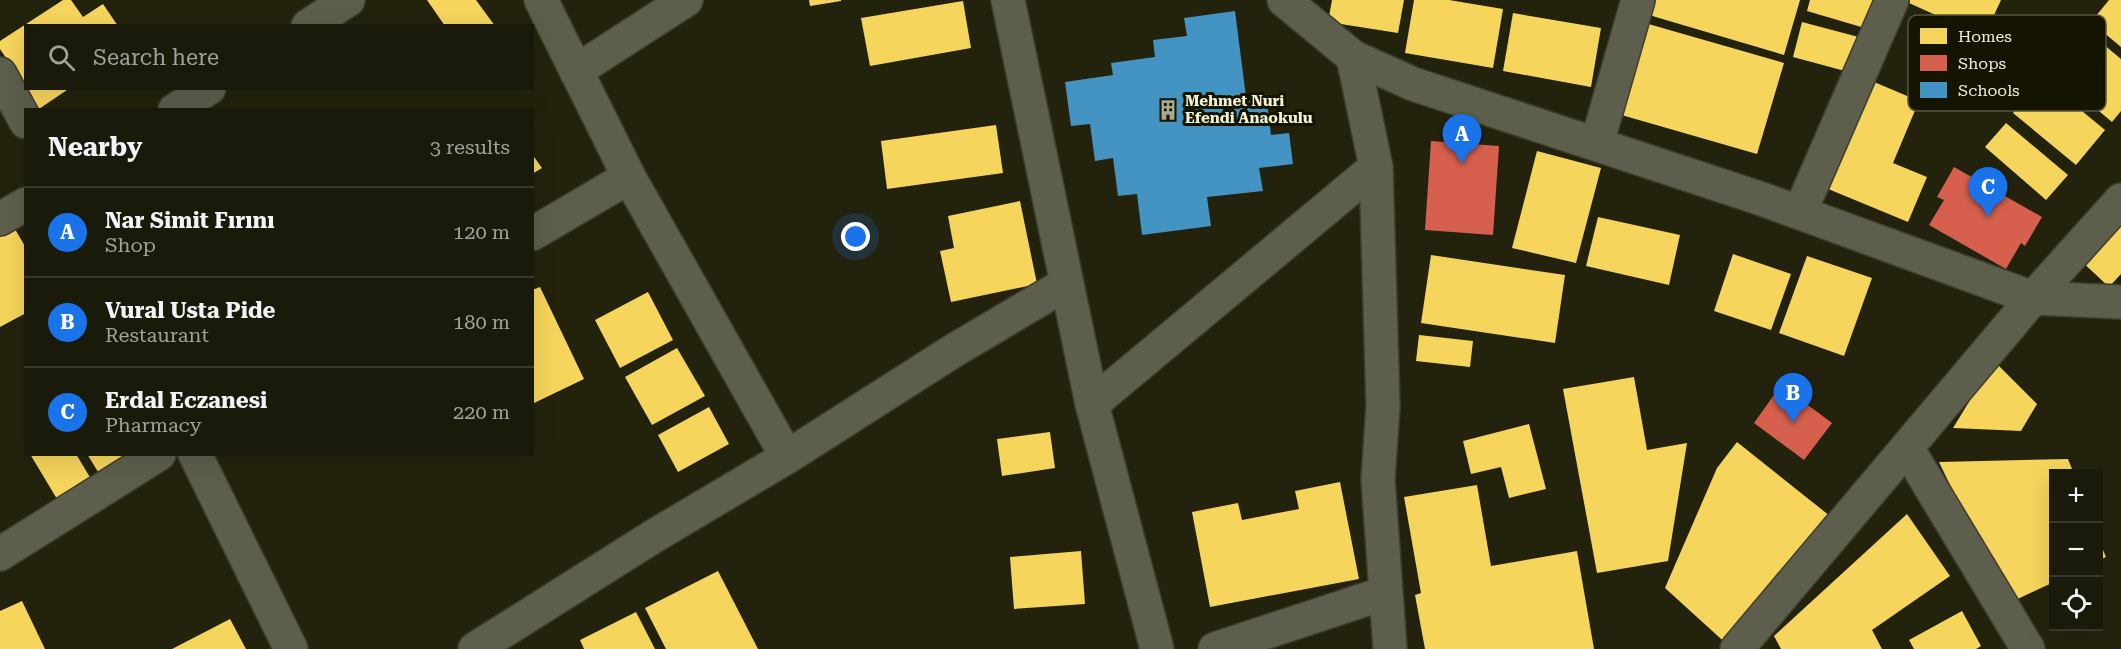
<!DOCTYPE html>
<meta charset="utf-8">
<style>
:root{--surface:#1a1a0a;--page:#232313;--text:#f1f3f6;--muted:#9fa19c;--line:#38382b;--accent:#1a73e8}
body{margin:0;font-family:"Roboto Serif",serif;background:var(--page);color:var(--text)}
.controls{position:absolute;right:18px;bottom:18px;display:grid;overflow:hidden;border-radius:0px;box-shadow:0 6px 24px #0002}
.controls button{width:54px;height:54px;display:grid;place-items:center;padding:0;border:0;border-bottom:2px solid var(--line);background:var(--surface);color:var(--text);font:30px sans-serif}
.you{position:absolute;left:856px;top:237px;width:21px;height:21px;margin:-15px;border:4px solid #fff;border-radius:50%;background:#1a73e8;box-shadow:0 0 0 9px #1a73e833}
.badge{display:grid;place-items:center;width:39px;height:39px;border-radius:50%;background:var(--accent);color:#fff;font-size:20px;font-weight:700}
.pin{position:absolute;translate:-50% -50px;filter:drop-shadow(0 2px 3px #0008)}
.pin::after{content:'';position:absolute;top:32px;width:21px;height:18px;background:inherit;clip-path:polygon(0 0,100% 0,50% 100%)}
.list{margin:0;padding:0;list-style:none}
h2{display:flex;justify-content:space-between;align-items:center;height:78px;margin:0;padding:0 24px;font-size:26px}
h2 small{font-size:20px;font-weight:400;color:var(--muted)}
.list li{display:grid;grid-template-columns:39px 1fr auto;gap:18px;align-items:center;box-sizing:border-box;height:90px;padding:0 24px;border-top:2px solid var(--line)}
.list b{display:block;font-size:22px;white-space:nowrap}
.list p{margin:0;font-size:20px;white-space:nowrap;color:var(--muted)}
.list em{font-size:20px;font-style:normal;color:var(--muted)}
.icon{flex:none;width:33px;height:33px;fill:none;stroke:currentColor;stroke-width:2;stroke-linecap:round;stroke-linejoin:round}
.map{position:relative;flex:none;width:2121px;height:649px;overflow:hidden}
.search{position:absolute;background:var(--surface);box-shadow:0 6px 24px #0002;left:24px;top:24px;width:510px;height:66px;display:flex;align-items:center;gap:15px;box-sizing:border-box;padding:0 21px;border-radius:0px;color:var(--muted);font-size:22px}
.panel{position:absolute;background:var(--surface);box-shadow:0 6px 24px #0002;left:24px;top:108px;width:510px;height:348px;border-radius:0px}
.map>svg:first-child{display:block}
.homes{fill:#f6d55c}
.shops{fill:#d6604d}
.schools{fill:#4393c3}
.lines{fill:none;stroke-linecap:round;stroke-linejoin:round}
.minor-casing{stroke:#3e3e2e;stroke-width:36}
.tertiary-casing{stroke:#3e3e2e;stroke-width:36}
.minor{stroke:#5e5e4c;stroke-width:33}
.tertiary{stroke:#5e5e4c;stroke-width:33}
.labels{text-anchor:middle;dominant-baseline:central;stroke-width:6;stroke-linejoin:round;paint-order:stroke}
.poi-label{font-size:15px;font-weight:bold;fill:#eff0d4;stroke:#141401;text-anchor:start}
.key{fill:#141401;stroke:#565640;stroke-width:1.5}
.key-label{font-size:16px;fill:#eff0d4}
</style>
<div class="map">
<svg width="2121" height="649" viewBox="0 0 2121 649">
<rect width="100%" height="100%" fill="#23230d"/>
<g class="homes">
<polygon points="63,0 71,0 83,17 103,4 118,26 26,26 26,88 0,49 0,41"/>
<polygon points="427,0 476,0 495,26 445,26"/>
<polygon points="809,0 841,0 841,1 810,6"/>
<polygon points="1332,0 1404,0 1398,33 1328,22"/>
<polygon points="1414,0 1449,0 1503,9 1493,68 1405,53"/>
<polygon points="1653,0 1800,0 1784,55 1649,15"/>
<polygon points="1810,0 1877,0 1868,29 1807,11"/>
<polygon points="1910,0 2001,0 1984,37 1909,3"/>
<polygon points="2109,0 2121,0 2121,47 2091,22"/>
<polygon points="963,1 971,48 870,66 861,18"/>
<polygon points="1513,13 1601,28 1591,87 1503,71"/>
<polygon points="1802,22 1866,39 1856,74 1793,57"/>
<polygon points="1645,23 1784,63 1757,154 1618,114"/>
<polygon points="2085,29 2121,59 2121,111 2112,122 2050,70"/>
<polygon points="2042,78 2105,130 2076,165 2013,113"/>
<polygon points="1867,79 1919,101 1893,163 1927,177 1908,222 1821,186"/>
<polygon points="26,88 70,88 39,109"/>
<polygon points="2006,123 2068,175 2046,200 1985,147"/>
<polygon points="996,125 1003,173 887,189 881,141"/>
<polygon points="1537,151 1601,168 1576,263 1512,248"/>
<polygon points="532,154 542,168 532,174"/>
<polygon points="1020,201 1037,284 951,302 940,251 954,248 948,216"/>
<polygon points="2121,212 2121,274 2109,287 2078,258"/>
<polygon points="1598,217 1680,235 1669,285 1586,266"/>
<polygon points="15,229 26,248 26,313 0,327 0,237"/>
<polygon points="1733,254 1791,274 1771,330 1714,311"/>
<polygon points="1431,255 1565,275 1555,343 1421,323"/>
<polygon points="1807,256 1872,278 1844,356 1779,333"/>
<polygon points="540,287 584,379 532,404 532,290"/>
<polygon points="648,292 673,340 620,368 595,320"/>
<polygon points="1419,335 1473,341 1470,367 1416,361"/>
<polygon points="677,348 705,396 652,425 625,377"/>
<polygon points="1994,361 2037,404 2021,431 1953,428"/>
<polygon points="1634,377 1647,450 1687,443 1668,561 1597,573 1563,389"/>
<polygon points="709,407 729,444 678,472 658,435"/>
<polygon points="1529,424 1546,489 1509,498 1501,467 1471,474 1463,441"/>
<polygon points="1050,432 1055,468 1002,476 997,439"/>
<polygon points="1737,442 1835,520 1731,648 1665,588 1717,468"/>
<polygon points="30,454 76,454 91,479 57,499"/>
<polygon points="87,454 135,454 100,475"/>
<polygon points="2068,459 2074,474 2054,474 2054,582 2007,604 1939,462"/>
<polygon points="1340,482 1359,579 1210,607 1192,512 1238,503 1242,520 1299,509 1295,491"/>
<polygon points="1477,485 1491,566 1577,551 1594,649 1425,649 1415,595 1421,593 1404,497"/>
<polygon points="1907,514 1950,576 1872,630 1882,649 1781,649 1774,636"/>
<polygon points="2098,538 2106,557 2098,561"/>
<polygon points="1081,551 1085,604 1014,609 1010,557"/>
<polygon points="718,571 758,649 666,649 645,608"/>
<polygon points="22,601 45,649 0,649 0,611"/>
<polygon points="1962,611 1981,646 1976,649 1914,649 1909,640"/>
<polygon points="636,612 655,649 584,649 580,640"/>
<polygon points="230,619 246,649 172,649"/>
</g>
<g class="shops">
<polygon points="1431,141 1499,146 1493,235 1425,230"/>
<polygon points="1954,167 2042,217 2025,246 2021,243 2006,269 1929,225 1944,200 1937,197"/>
<polygon points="1781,385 1832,423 1804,460 1754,423"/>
</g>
<polygon class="schools" points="1235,11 1246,97 1266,94 1271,135 1289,133 1293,164 1259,168 1263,191 1207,197 1211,226 1142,235 1137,194 1118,196 1113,158 1095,161 1090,124 1071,126 1065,82 1113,75 1111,63 1155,57 1153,40 1187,36 1184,18"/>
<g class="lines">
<g class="minor-casing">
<g id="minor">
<polyline points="541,0 629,177 787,457"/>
<polyline points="1008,0 1092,404 1157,649"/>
<polyline points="1284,0 1353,57 1413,84 1762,199 2033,298 2121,200"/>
<polyline points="308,26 348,0"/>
<polyline points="1353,57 1376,167 1383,406 1378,479 1390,649"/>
<polyline points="576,71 686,0"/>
<polyline points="0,74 26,122"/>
<polyline points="175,110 209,88"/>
<polyline points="1597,143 1638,0"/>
<polyline points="1800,212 1892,0"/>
<polyline points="0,219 26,204"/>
<polyline points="532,234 629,177"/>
<polyline points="1092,404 1376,167"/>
<polyline points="1907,448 2028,649"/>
<polyline points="195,454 291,649"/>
<polyline points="0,554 159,454"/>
<polyline points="475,649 654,536 787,457 953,351 1066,284"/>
<polyline points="1215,649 1385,593"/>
</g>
</g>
<g class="tertiary-casing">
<polyline id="tertiary" points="1737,649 2033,298 2121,302"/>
</g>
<use href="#minor" class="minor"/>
<use href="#tertiary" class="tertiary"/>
</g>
<defs>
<g id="building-bare" transform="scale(1.62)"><path d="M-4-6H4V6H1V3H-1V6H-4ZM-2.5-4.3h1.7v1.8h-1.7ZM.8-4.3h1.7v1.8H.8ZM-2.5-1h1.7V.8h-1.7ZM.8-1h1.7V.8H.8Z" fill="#a8a88e" stroke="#141401" stroke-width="2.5" paint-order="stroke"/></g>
</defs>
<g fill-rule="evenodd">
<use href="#building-bare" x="1168" y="110"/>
</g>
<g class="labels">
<g class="poi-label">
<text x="1185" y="101">Mehmet Nuri<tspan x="1185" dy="17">Efendi Anaokulu</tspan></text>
</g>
</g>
<rect x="1908" y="15" width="198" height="96" rx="9" class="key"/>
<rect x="1920" y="28" width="27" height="16" fill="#f6d55c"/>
<rect x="1920" y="55" width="27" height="16" fill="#d6604d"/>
<rect x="1920" y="82" width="27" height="16" fill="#4393c3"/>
<g class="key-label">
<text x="1958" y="42">Homes</text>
<text x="1958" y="69">Shops</text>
<text x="1958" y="96">Schools</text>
</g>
</svg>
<div class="controls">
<button>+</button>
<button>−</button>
<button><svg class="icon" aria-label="locate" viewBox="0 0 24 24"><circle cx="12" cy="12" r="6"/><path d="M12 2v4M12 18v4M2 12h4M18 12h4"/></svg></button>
</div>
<div class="you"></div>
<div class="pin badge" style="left:1462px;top:164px">A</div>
<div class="pin badge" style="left:1793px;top:423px">B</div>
<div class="pin badge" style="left:1988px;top:217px">C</div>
<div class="search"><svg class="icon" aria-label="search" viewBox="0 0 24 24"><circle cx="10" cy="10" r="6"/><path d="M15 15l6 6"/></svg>Search here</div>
<section class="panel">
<h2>Nearby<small>3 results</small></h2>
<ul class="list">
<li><span class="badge">A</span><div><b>Nar Simit Fırını</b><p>Shop</p></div><em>120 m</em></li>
<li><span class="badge">B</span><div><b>Vural Usta Pide</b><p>Restaurant</p></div><em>180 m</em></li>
<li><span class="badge">C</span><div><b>Erdal Eczanesi</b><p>Pharmacy</p></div><em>220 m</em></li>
</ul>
</section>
</div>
